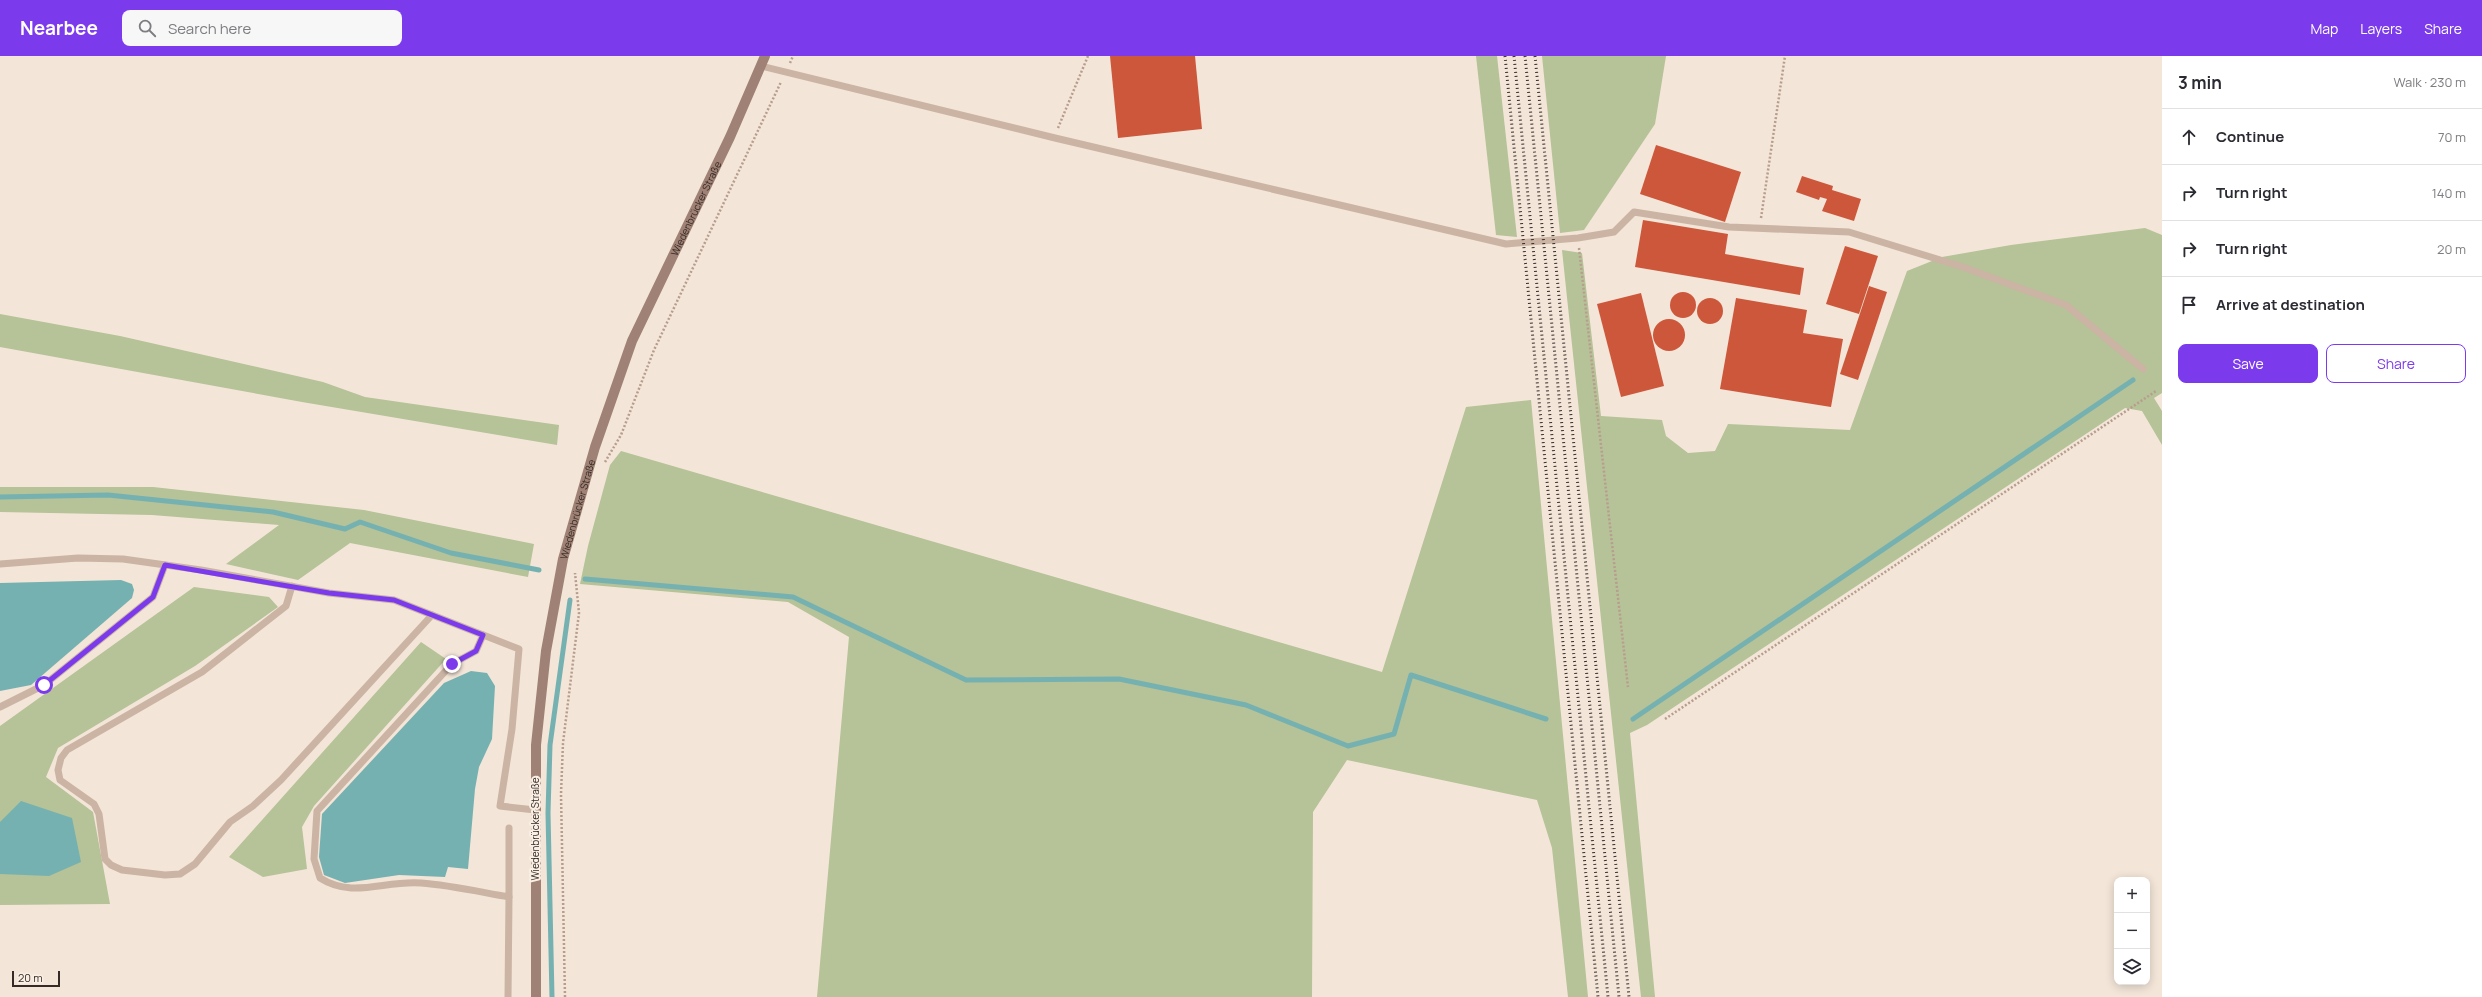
<!DOCTYPE html>
<meta charset="utf-8">
<style>
:root{--surface:#fff;--page:#f7f7f7;--text:#2b2b33;--muted:#7c7c81;--line:#e1e1e2;--accent:#7c3aed}
body{margin:0;font-family:Manrope,sans-serif;background:var(--page);color:var(--text)}
.controls{position:absolute;right:12px;bottom:12px;display:grid;overflow:hidden;border-radius:8px;box-shadow:0 2px 10px #0003}
.controls button{width:36px;height:36px;display:grid;place-items:center;padding:0;border:0;border-bottom:1px solid var(--line);background:var(--surface);color:var(--text);font:20px sans-serif}
.scale{position:absolute;left:12px;bottom:10px;width:48px;box-sizing:border-box;padding-left:4px;border:2px solid #362a26;border-top:0;font-size:11px;line-height:14px;white-space:nowrap;color:#362a26;-webkit-text-stroke:3px #faefe4;paint-order:stroke}
.stop{position:absolute;width:12px;height:12px;margin:-9px;border:3px solid #7c3aed;border-radius:50%;background:#fff}
.stop.end{background:#7c3aed;border-color:#fff;box-shadow:0 1px 4px #0008}
.list{margin:0;padding:0;list-style:none}
h2{display:flex;justify-content:space-between;align-items:center;height:52px;margin:0;padding:0 16px;font-size:17px}
h2 small{font-size:13px;font-weight:400;color:var(--muted)}
.list li{display:grid;grid-template-columns:26px 1fr auto;gap:12px;align-items:center;box-sizing:border-box;height:56px;padding:0 16px;border-top:1px solid var(--line)}
.list b{display:block;font-size:15px;white-space:nowrap}
.list em{font-size:13px;font-style:normal;color:var(--muted)}
.actions{display:flex;gap:8px;padding:12px 16px}
.actions a{flex:1;padding:9px 0;border:1px solid var(--accent);border-radius:8px;text-align:center;font-size:14px;color:var(--accent)}
.actions .main{background:var(--accent);color:#fff}
.icon{flex:none;width:22px;height:22px;fill:none;stroke:currentColor;stroke-width:2;stroke-linecap:round;stroke-linejoin:round}
.map{position:relative;flex:none;width:2162px;height:941px;overflow:hidden}
header{display:flex;align-items:center;gap:24px;box-sizing:border-box;height:56px;padding:0 20px;background:var(--accent);color:#fff}
header strong{font-size:19px}
nav{display:flex;gap:22px;margin-inline-start:auto;font-size:14px}
.search{width:280px;height:36px;background:var(--page);display:flex;align-items:center;gap:10px;box-sizing:border-box;padding:0 14px;border-radius:8px;color:var(--muted);font-size:15px}
main{display:flex}
aside{flex:1;background:var(--surface)}
.map>svg:first-child{display:block}
.green{fill:#b6c297}
.water{fill:#75b1b1}
.lines{fill:none;stroke-linecap:round;stroke-linejoin:round}
.stream{stroke:#75b1b1;stroke-width:5}
.building{fill:#cd573b}
.path{stroke:#b79d8e;stroke-width:2.5;stroke-dasharray:2 2;stroke-linecap:butt}
.lane{stroke:#cbb4a3;stroke-width:7}
.secondary{stroke:#9f8275;stroke-width:10}
.rail{stroke:#362a26;stroke-width:3;stroke-dasharray:1 3;stroke-linecap:butt}
.route{stroke:#7c3aed;stroke-width:5}
.labels{text-anchor:middle;dominant-baseline:central;stroke-width:4;stroke-linejoin:round;paint-order:stroke}
.street-label{font-size:10px;fill:#362a26;stroke:#faefe4}
</style>
<header>
<strong>Nearbee</strong>
<div class="search"><svg class="icon" aria-label="search" viewBox="0 0 24 24"><circle cx="10" cy="10" r="6"/><path d="M15 15l6 6"/></svg>Search here</div>
<nav><a>Map</a><a>Layers</a><a>Share</a></nav>
</header>
<main>
<div class="map">
<svg width="2162" height="941" viewBox="0 0 2162 941">
<rect width="100%" height="100%" fill="#f3e5d8"/>
<g class="green">
<polygon points="1476,0 1497,0 1517,181 1496,179"/>
<polygon points="1542,0 1666,0 1655,68 1584,174 1560,177"/>
<polygon points="2145,172 2162,179 2162,337 2154,342 2162,355 2162,389 2142,355 2125,352 1647,669 1630,677 1655,941 1641,941 1562,194 1582,197 1601,360 1662,364 1666,380 1688,397 1715,395 1728,368 1850,374 1907,215 1942,201 2011,189"/>
<polygon points="0,258 120,280 323,326 365,341 559,369 557,389 302,346 0,291"/>
<polygon points="1531,344 1588,941 1568,941 1552,792 1537,744 1347,704 1313,756 1312,941 817,941 849,581 788,546 580,528 588,490 610,409 621,395 1382,616 1466,351"/>
<polygon points="0,431 153,431 364,454 534,488 528,521 350,487 298,524 226,508 279,469 152,459 0,456"/>
<polygon points="194,531 269,541 278,551 195,610 58,692 46,721 93,756 110,848 0,849 0,670"/>
<polygon points="421,586 446,603 314,750 302,771 307,813 263,821 229,801"/>
</g>
<g class="water">
<polygon points="121,524 132,528 134,534 132,542 31,629 0,635 0,527"/>
<polygon points="471,615 487,617 495,630 492,683 479,711 475,733 468,813 448,811 445,821 399,819 345,827 324,819 319,801 322,758 444,627"/>
<polygon points="21,745 72,762 81,806 49,820 0,818 0,766"/>
</g>
<g class="lines">
<g class="stream">
<polyline points="0,441 108,439 273,456 345,473 360,466 451,497 539,514"/>
<polyline points="585,523 793,541 966,624 1119,623 1246,649 1348,690 1394,678 1411,619 1546,663"/>
<polyline points="1633,663 2133,324"/>
<polyline points="552,941 548,757 550,689 570,544"/>
</g>
</g>
<g class="building">
<polygon points="1110,0 1195,0 1202,73 1118,82"/>
<polygon points="1656,89 1741,116 1725,166 1640,138"/>
<polygon points="1802,120 1833,130 1832,134 1861,143 1854,165 1822,155 1827,143 1820,141 1819,144 1796,136"/>
<polygon points="1643,164 1728,178 1725,198 1804,212 1800,239 1635,211"/>
<polygon points="1845,190 1878,200 1859,258 1826,248"/>
<polygon points="1869,230 1887,236 1858,324 1840,318"/>
<circle cx="1683" cy="249" r="13"/>
<polygon points="1641,237 1664,330 1621,341 1597,248"/>
<polygon points="1736,242 1807,254 1803,277 1843,283 1831,351 1720,333"/>
<circle cx="1710" cy="255" r="13"/>
<circle cx="1669" cy="279" r="16"/>
</g>
<g class="lines">
<g class="path">
<polyline points="790,7 793,0"/>
<polyline points="1058,72 1088,0"/>
<polyline points="1761,162 1785,0"/>
<polyline points="1579,192 1628,631"/>
<polyline points="605,406 621,379 654,294 781,26"/>
<polyline points="1665,663 2156,335"/>
<polyline points="565,941 561,738 563,687 579,557 575,517"/>
</g>
<g class="lane">
<polyline points="761,10 1055,82 1506,188 1578,182 1614,176 1634,156 1729,171 1849,176 1963,211 2066,249 2143,313"/>
<polyline points="0,508 78,502 123,503 201,514 329,537 394,544 519,593 512,673 500,750 535,754"/>
<polyline points="292,530 286,550 202,616 67,694 61,702 58,714 60,724 94,748 99,758 105,803 111,809 122,814 165,819 180,818 195,808 230,766 253,750 281,724 432,559"/>
<path d="M483,579L476,595L452,608L317,755L314,803L320,822C353,843 384,824 421,827C450,829 480,836 509,841V772"/>
<polyline points="0,651 44,629 153,541 165,509"/>
<polyline points="508,941 509,841"/>
</g>
<path class="secondary" id="s1" d="M536,941V689L546,595L563,503L595,391L632,285L730,81L765,0"/>
<g class="rail">
<polyline points="1505,0 1598,941"/>
<polyline points="1514,0 1608,941"/>
<polyline points="1525,0 1619,941"/>
<polyline points="1535,0 1629,941"/>
</g>
</g>
<g class="lines">
<polyline class="route" points="44,629 153,541 165,509 329,537 394,544 483,579 476,595 452,608"/>
</g>
<g class="labels">
<g class="street-label">
<text stroke="none"><textPath href="#s1" startOffset="816">Wiedenbrücker Straße</textPath></text>
<text stroke="none"><textPath href="#s1" startOffset="492">Wiedenbrücker Straße</textPath></text>
<text transform="translate(535 773) rotate(-90)">Wiedenbrücker Straße</text>
</g>
</g>
</svg>
<div class="controls">
<button>+</button>
<button>−</button>
<button><svg class="icon" aria-label="layers" viewBox="0 0 24 24"><path d="M12 4l9 5-9 5-9-5zM3 14l9 5 9-5"/></svg></button>
</div>
<div class="scale">20 m</div>
<div class="stop" style="left:44px;top:629px"></div>
<div class="stop end" style="left:452px;top:608px"></div>
</div>
<aside>
<h2>3 min<small>Walk · 230 m</small></h2>
<ul class="list">
<li><svg class="icon" aria-label="ahead" viewBox="0 0 24 24"><path d="M12 20V5M6 11l6-6 6 6"/></svg><div><b>Continue</b></div><em>70 m</em></li>
<li><svg class="icon" aria-label="right" viewBox="0 0 24 24"><path d="M7 20v-9h11M14 6l5 5-5 5"/></svg><div><b>Turn right</b></div><em>140 m</em></li>
<li><svg class="icon" aria-label="right" viewBox="0 0 24 24"><path d="M7 20v-9h11M14 6l5 5-5 5"/></svg><div><b>Turn right</b></div><em>20 m</em></li>
<li><svg class="icon" aria-label="arrive" viewBox="0 0 24 24"><path d="M6 21V4h12l-3 4 3 4H6"/></svg><div><b>Arrive at destination</b></div></li>
</ul>
<div class="actions"><a class="main">Save</a><a>Share</a></div>
</aside>
</main>
